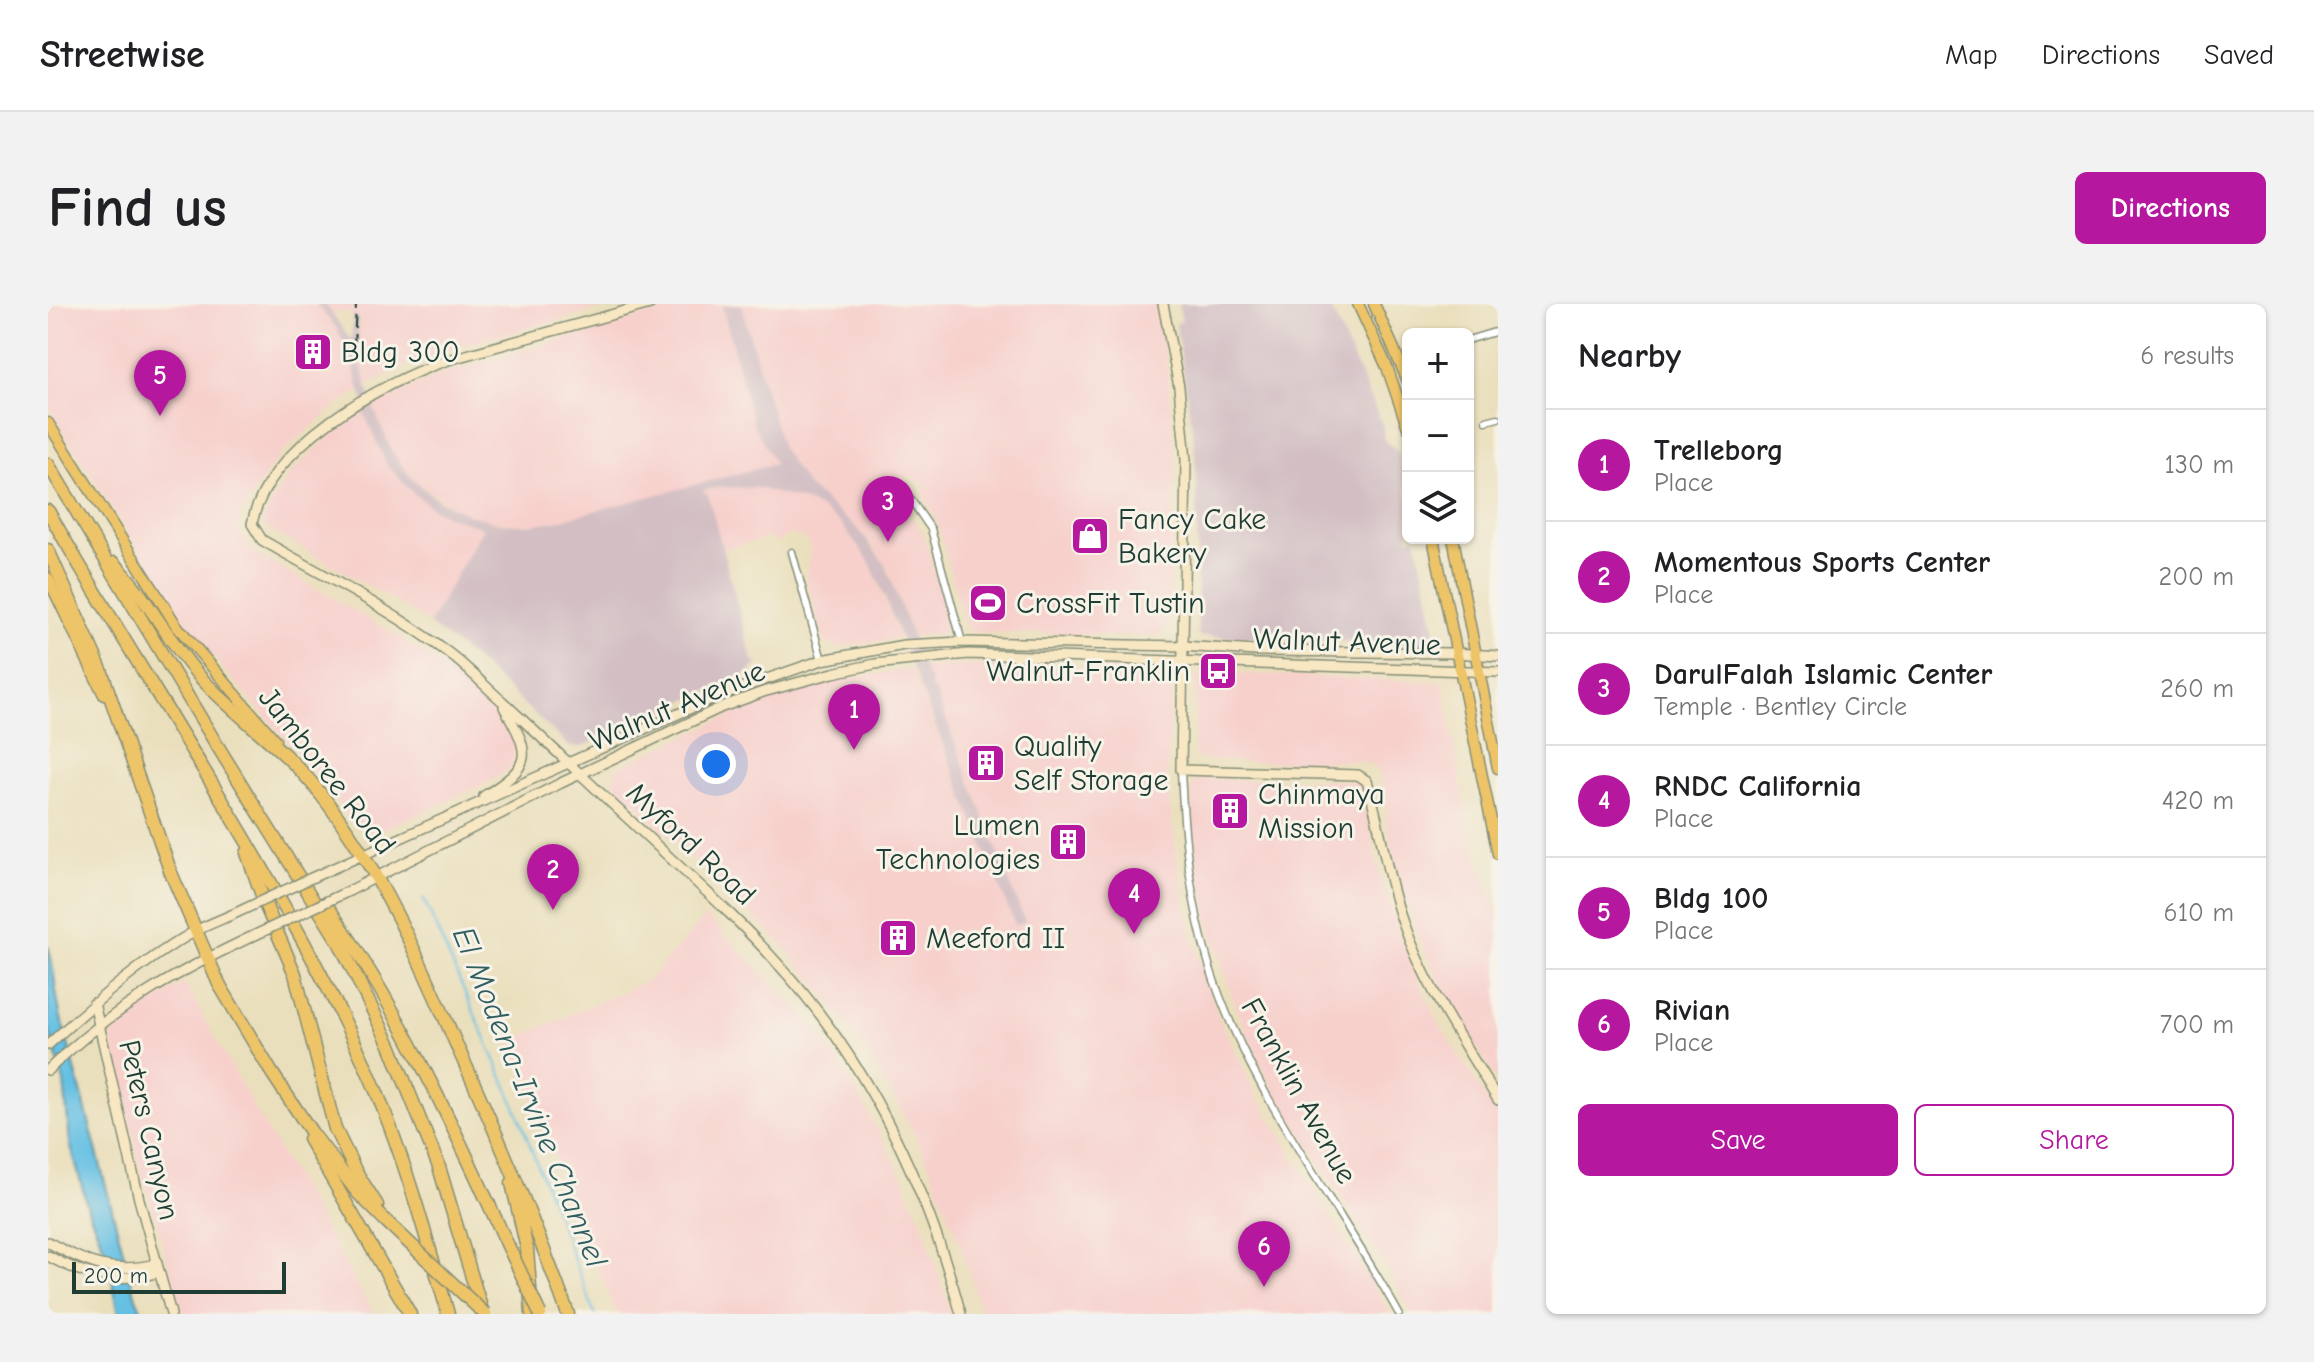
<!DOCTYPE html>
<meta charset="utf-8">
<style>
:root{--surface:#fff;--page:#f2f2f2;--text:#202124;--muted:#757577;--line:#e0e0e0;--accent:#b5179e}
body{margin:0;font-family:"Comic Neue",sans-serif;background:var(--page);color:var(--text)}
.controls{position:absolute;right:24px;top:24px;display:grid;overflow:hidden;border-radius:12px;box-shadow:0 2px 6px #0004}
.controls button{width:72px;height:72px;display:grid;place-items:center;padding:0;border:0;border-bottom:2px solid var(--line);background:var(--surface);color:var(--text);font:40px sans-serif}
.scale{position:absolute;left:24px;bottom:20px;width:214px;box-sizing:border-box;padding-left:8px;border:4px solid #1f3d34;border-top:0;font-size:22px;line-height:28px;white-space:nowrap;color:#1f3d34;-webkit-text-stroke:6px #f7f3e8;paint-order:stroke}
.you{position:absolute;left:668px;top:460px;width:28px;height:28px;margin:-20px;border:6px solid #fff;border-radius:50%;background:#1a73e8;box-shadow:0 0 0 12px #1a73e833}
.badge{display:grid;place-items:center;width:52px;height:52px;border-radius:50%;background:var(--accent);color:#fff;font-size:26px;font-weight:700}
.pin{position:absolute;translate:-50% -66px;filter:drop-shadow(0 2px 4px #0008)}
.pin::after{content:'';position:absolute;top:42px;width:28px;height:24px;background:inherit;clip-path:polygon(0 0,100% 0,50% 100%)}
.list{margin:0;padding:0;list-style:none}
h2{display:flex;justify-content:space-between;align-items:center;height:104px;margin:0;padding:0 32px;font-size:34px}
h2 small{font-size:26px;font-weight:400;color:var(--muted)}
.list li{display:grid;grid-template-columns:52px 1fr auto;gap:24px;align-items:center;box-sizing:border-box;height:112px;padding:0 32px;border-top:2px solid var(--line)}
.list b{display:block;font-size:30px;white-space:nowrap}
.list p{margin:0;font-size:26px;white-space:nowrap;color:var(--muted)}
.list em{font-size:26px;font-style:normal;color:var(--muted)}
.actions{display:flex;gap:16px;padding:24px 32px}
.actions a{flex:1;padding:18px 0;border:2px solid var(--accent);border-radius:12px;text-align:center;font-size:28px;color:var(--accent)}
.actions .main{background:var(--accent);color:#fff}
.icon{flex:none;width:44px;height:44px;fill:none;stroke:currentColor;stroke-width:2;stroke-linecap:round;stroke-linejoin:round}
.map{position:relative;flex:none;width:1450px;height:1010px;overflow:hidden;border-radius:12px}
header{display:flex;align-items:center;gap:48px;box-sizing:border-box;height:112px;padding:0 40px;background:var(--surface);border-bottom:2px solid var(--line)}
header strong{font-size:38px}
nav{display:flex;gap:44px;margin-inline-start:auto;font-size:28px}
.intro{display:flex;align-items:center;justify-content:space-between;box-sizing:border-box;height:192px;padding:0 48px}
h1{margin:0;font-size:56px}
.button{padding:20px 36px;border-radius:12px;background:var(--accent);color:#fff;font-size:28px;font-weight:700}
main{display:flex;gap:48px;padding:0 48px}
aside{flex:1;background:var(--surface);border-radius:12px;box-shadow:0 2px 6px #0004}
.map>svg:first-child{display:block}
.built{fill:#f7d0cc}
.industrial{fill:#d2bec3}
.water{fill:#65c0e3;stroke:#427e8c;stroke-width:2}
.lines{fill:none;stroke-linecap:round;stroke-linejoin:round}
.stream{stroke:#65c0e3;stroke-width:2}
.street-casing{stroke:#848e78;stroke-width:9}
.secondary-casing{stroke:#848e78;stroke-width:12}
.primary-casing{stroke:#848e78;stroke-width:13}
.highway-casing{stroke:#848e78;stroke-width:15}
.street{stroke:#fff;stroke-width:6}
.secondary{stroke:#f8e7c3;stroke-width:9}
.primary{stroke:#eec469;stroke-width:10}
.highway{stroke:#eec469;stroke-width:12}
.rail{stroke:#1f3d34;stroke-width:2;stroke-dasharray:12 6;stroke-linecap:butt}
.secondary-bridge-casing{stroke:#848e78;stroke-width:12;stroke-linecap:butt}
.highway-bridge-casing{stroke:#848e78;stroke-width:15;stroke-linecap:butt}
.secondary-bridge{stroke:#f8e7c3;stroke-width:9}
.highway-bridge{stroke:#eec469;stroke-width:12}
.labels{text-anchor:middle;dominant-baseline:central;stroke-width:6;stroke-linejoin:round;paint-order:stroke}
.poi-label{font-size:30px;fill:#1f3d34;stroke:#f7f3e8;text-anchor:start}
.street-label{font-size:30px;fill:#1f3d34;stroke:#f7f3e8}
.water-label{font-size:32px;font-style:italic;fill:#305e60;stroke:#f7f3e8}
</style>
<header>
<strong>Streetwise</strong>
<nav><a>Map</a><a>Directions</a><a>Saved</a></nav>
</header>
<div class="intro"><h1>Find us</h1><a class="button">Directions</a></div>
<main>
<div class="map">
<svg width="1450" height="1010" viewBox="0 0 1450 1010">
<rect width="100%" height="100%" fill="#f7f3e8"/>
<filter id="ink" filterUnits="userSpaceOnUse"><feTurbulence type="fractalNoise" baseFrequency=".0125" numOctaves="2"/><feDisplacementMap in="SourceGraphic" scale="16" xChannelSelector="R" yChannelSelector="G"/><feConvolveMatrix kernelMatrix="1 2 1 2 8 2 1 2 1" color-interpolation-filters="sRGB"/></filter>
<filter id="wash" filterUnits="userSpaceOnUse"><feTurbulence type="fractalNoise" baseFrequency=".006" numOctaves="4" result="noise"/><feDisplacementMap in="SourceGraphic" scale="32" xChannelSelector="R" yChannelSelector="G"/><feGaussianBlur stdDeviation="1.8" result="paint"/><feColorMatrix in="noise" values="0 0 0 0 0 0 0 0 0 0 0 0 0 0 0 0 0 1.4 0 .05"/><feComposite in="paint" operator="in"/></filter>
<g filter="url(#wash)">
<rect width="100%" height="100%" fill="#eadfbc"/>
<g class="built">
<polygon points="0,0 268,0 287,22 299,44 313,85 282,107 232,150 193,209 190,225 205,248 349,331 401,368 464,428 468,437 466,459 456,469 435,481 328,529 307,522 272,474 174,363 136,316 23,140 0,101"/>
<polygon points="277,0 572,0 396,46 366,57 319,82 310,45 312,17 300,8 291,7 287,12"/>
<polygon points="637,0 1108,0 1118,55 1128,158 1119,321 1110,332 925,328 917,321 889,218 876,188 878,186 873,178 860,172 853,173 843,180 841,199 848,209 868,217 876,232 901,316 898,317 898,325 892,330 864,332 839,263 825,242 811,226 760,183 740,158 508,217 481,221 439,217 403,203 365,176 344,148 325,103 367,81 400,68"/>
<polygon points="315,107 339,161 364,188 397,211 435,224 381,320 344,295 219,224 215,218 224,197 244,167 292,123"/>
<polygon points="675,183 710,184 751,195 772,204 793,220 821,257 852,334 789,343 776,338 758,274 763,245 760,238 755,233 743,230 729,239 723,233 674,246 660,191 653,187"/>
<polygon points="919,361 1116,367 1121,373 1124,391 1118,477 1135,594 1148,647 1159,680 1169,709 1208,791 1343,1010 934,1010 913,942 880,859 864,825 821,751 786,703 735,641 565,478 570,463 679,413 738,389 794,375 864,365 968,621 977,617 887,388 882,387 876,363"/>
<polygon points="1155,368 1395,378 1423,536 1450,609 1450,778 1396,690 1373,639 1346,557 1337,512 1339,511 1334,475 1330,466 1322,459 1309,457 1202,458 1152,455 1146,449 1148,376"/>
<polygon points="1151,475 1307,477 1313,482 1332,574 1350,626 1371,675 1369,676 1393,723 1450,813 1450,1010 1364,1010 1344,973 1221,779 1189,707 1161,621 1147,551 1143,484"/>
<polygon points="658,612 765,720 804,779 851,865 874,919 903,1010 568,1010 462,737 599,677"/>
<polygon points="136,679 207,805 326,1010 135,1010 90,856 63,734 71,719"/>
</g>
<g class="industrial">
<polygon points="268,0 277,0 303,36 305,10 310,13 312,57 325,103 344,148 365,176 390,196 422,211 452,219 481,221 508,217 727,160 706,122 674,2 693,0 734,145 760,183 811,226 838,262 879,373 882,374 883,387 887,387 977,618 967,621 831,279 821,257 793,220 772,204 751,195 710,184 675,183 654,186 660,191 704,355 709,360 699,369 533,443 522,443 425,353 381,320 435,224 397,211 384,204 364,188 339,161 315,107 318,105 299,44 287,22"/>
<polygon points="1130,0 1281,0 1335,122 1336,136 1350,147 1360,197 1360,234 1368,234 1388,333 1379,341 1150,332 1149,179 1146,136 1128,20 1134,17"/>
</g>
<path class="water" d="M0,641C7,665 7,690 13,714C39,807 62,901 88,994L95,1010H71L59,951L41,908L22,839L16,778L0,721Z"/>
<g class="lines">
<polyline class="stream" points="375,594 463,792 547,1010"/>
</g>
</g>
<g filter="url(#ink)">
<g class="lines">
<g class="street-casing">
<g id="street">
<polyline points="1420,36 1450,27"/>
<polyline points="1438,117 1450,114"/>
<polyline points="861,193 883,225 914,338"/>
<polyline points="744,248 774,356"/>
<path d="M1133,466C1136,533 1142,599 1162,664C1202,790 1288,895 1351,1010"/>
</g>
</g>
<g class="secondary-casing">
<g id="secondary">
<path d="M602,0L400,56C332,79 219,142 204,220L214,236C274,271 339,303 395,345C417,360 434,380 454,397C499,438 542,480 587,521C635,567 686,610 730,660C821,759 878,881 913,1010"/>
<path d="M1115,0L1131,83L1138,156L1133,466L1310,471L1319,477C1333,523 1338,572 1355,619C1377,682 1416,739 1450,796"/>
<path d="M436,492C485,461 484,452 456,403"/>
<polyline points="261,575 670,392 774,356 856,341 914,338 1135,342 1207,347 1407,349 1450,352"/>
<polyline points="301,587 513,479 674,403 715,388 785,369 827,360 920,350 1450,368"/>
<polyline points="46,699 91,895 123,1010"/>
<path d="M0,741C45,700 91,659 144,629C158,621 175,615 190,608"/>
<path d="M0,766C67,701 136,664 220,625"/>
<path d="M0,938C39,960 64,970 109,960"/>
<path d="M0,952C36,972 71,980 111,968"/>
</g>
</g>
<g class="primary-casing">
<g id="primary">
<polyline points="1310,0 1339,63 1360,124"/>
<polyline points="1326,0 1360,77"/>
<polyline points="0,119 128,321 227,436"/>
<polyline points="1385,234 1450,550"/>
<polyline points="1405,234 1450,464"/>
<polyline points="0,274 56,391"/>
</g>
</g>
<g class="highway-casing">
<g id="highway">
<polyline points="0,160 167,438 291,638 342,741 391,863 435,1010"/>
<path d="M0,207C105,392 230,569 318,763C353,842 377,927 400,1010"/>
<polyline points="0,246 53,366 123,569 171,680 224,769 264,829 310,889 339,918"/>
<path d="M66,259C100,294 121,339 154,375C191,415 238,445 271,488C332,565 370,652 409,742C449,830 487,919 520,1010"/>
<polyline points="199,549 217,600 247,670 287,825 308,868 329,901"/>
<path d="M277,599C349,701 403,817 455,931"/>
<polyline points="261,835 362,1010"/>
<polyline points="464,879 479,945 484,1010"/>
</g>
</g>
<use href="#street" class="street"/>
<use href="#secondary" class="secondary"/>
<use href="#primary" class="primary"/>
<use href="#highway" class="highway"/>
<polyline class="rail" points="306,42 308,0"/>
<g class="secondary-bridge-casing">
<g id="secondary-bridge">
<polyline points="190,608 261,575"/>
<polyline points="220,625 301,587"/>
</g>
</g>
<g class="highway-bridge-casing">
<g id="highway-bridge">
<polyline points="339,918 437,1010"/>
<polyline points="455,931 492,1010"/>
</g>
</g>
<use href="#secondary-bridge" class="secondary-bridge"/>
<use href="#highway-bridge" class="highway-bridge"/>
</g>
</g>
<defs>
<g id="building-square" transform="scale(2)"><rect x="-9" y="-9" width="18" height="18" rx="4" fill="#b5179e" stroke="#f7f3e8"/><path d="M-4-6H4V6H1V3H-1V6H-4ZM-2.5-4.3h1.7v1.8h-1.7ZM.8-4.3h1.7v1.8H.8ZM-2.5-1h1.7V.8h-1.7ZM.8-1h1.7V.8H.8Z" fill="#fff"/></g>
<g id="shop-square" transform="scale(2)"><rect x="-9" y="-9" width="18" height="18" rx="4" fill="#b5179e" stroke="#f7f3e8"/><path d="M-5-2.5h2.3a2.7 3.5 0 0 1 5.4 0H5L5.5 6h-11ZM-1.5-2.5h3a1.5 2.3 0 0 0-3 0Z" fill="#fff"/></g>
<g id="stadium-square" transform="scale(2)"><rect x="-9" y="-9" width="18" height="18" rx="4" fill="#b5179e" stroke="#f7f3e8"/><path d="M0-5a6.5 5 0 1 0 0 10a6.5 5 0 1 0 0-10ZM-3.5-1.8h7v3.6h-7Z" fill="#fff"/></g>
<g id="bus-square" transform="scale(2)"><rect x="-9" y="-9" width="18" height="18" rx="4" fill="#b5179e" stroke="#f7f3e8"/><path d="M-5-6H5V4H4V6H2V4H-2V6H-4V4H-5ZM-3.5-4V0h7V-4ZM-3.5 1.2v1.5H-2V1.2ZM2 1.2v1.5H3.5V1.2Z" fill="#fff"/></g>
</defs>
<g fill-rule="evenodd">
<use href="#building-square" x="265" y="48"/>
<use href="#shop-square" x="1042" y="232"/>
<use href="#stadium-square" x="940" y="299"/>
<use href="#bus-square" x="1170" y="367"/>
<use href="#building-square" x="938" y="459"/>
<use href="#building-square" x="1182" y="507"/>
<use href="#building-square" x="1020" y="538"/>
<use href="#building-square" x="850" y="634"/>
</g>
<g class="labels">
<g class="poi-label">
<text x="293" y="48">Bldg 300</text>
<text x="1070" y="215">Fancy Cake<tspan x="1070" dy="34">Bakery</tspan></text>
<text x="968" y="299">CrossFit Tustin</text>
<text x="1142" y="367" text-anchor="end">Walnut-Franklin</text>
<text x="966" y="442">Quality<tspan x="966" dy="34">Self Storage</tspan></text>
<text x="1210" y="490">Chinmaya<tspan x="1210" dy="34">Mission</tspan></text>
<text x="992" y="521" text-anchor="end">Lumen<tspan x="992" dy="34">Technologies</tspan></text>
<text x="878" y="634">Meeford II</text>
</g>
<g class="street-label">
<text transform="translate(1299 338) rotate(2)">Walnut Avenue</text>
<text transform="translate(629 402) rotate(-23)">Walnut Avenue</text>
<text transform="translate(279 467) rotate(52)">Jamboree Road</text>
<text transform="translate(643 540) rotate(43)">Myford Road</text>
<text transform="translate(1251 787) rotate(61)">Franklin Avenue</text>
<text transform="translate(101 826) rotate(77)">Peters Canyon</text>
</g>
<g class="water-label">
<text transform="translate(482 793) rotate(68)">El Modena-Irvine Channel</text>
</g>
</g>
</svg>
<div class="controls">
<button>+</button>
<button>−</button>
<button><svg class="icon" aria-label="layers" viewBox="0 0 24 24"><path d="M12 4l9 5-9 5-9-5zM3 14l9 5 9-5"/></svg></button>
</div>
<div class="scale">200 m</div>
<div class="you"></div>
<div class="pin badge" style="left:806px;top:446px">1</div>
<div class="pin badge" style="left:505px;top:606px">2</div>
<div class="pin badge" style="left:840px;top:238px">3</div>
<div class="pin badge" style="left:1086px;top:630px">4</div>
<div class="pin badge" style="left:112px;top:112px">5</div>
<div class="pin badge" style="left:1216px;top:983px">6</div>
</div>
<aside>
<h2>Nearby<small>6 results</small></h2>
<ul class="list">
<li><span class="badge">1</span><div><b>Trelleborg</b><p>Place</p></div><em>130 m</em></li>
<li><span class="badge">2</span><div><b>Momentous Sports Center</b><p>Place</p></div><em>200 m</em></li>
<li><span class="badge">3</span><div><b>DarulFalah Islamic Center</b><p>Temple · Bentley Circle</p></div><em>260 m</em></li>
<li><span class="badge">4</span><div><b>RNDC California</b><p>Place</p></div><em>420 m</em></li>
<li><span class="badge">5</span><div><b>Bldg 100</b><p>Place</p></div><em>610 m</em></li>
<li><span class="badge">6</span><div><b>Rivian</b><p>Place</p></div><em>700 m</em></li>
</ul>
<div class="actions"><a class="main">Save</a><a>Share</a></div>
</aside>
</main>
